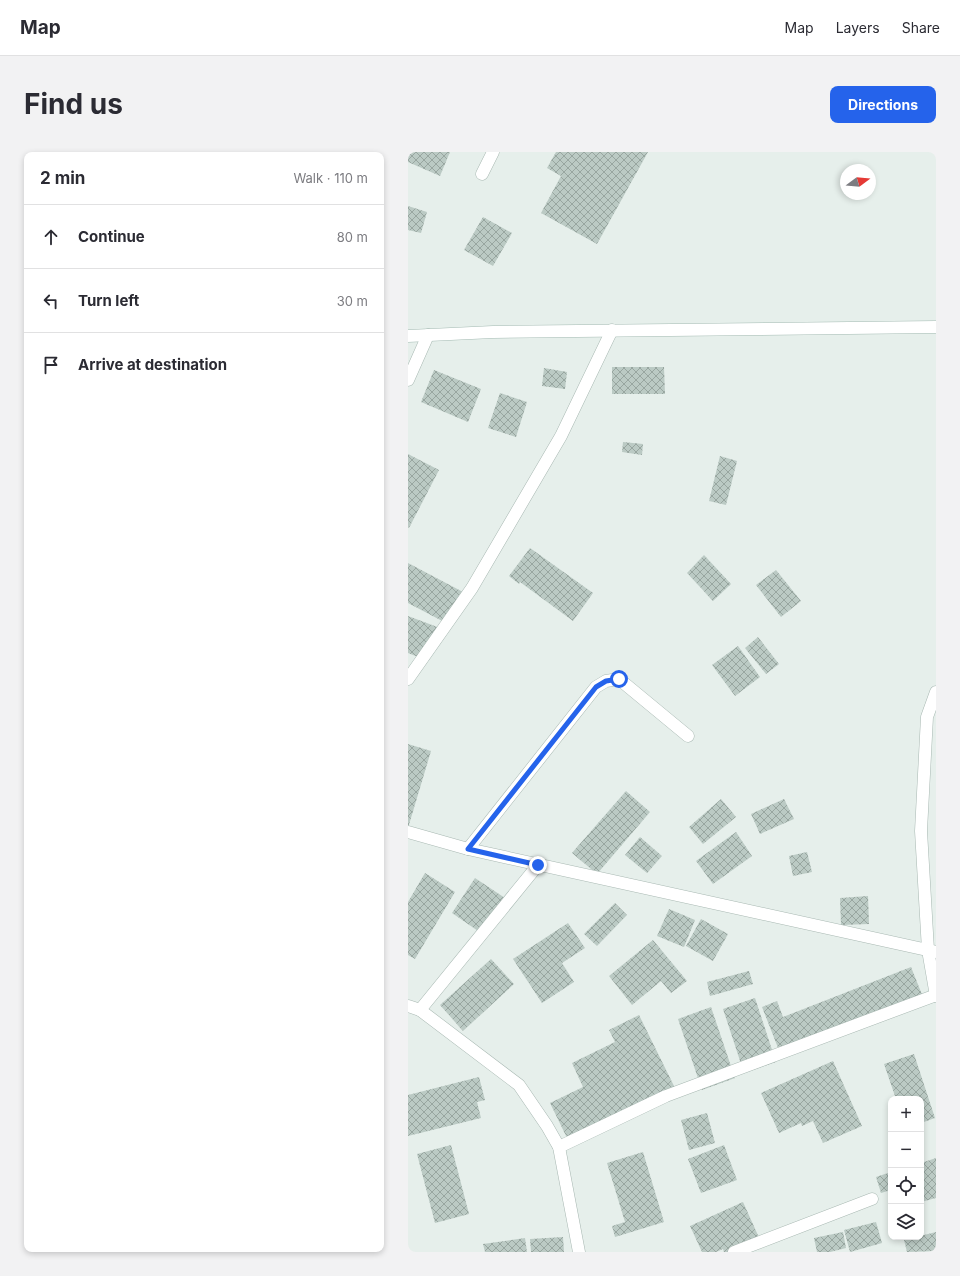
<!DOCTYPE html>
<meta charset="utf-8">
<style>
:root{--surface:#fff;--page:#f2f2f3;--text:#2b2b33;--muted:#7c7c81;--line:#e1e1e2;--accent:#2563eb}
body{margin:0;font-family:Inter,sans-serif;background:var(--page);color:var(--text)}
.controls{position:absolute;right:12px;bottom:12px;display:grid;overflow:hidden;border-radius:8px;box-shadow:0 2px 6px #0003}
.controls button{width:36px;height:36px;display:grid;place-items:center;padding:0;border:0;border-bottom:1px solid var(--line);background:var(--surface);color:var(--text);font:20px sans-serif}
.compass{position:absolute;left:432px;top:12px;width:36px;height:36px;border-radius:50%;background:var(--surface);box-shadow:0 2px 6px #0003;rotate:74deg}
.stop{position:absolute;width:12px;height:12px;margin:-9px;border:3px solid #2563eb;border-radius:50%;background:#fff}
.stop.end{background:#2563eb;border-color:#fff;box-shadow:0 1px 4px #0008}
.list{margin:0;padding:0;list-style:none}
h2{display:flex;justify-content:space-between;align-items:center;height:52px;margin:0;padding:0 16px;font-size:17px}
h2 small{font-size:13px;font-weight:400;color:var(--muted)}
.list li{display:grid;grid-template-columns:26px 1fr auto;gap:12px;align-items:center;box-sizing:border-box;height:64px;padding:0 16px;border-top:1px solid var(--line)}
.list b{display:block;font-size:15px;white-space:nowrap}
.list em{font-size:13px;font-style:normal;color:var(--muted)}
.icon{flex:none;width:22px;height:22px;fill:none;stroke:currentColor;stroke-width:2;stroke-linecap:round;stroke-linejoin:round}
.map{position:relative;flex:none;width:528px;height:1100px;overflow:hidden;border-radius:8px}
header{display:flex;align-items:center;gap:24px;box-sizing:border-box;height:56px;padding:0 20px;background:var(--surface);border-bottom:1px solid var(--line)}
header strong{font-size:19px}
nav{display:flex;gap:22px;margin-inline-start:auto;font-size:14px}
.intro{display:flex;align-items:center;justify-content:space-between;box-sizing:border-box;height:96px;padding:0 24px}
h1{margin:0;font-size:28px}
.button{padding:10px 18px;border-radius:8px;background:var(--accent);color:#fff;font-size:14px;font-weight:700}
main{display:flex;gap:24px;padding:0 24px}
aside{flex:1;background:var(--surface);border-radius:8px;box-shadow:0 2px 6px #0003}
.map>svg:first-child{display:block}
.building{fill:url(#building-cross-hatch)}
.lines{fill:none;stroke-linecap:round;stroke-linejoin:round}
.minor-casing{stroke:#a8b8b2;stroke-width:13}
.secondary-casing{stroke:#a4bbb3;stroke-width:13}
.minor{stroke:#fff;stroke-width:12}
.secondary{stroke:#fff;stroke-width:12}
.route{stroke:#2563eb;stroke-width:5}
</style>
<header>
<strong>Map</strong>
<nav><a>Map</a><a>Layers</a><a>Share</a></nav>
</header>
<div class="intro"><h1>Find us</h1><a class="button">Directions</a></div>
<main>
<aside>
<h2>2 min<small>Walk · 110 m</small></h2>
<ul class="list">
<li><svg class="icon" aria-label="ahead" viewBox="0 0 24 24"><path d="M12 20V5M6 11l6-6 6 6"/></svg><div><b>Continue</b></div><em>80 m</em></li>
<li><svg class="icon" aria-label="left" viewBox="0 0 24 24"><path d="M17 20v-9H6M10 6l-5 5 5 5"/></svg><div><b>Turn left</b></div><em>30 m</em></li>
<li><svg class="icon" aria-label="arrive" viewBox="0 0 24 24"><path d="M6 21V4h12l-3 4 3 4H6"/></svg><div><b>Arrive at destination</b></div></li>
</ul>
</aside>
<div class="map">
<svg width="528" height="1100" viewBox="0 0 528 1100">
<defs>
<pattern id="building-cross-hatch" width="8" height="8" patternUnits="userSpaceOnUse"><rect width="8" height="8" fill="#bbcac4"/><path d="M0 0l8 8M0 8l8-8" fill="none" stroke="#98a6a0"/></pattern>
</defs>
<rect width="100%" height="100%" fill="#e6efeb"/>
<g class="building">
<polygon points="0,0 42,0 32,24 0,10"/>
<polygon points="148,0 240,0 189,92 133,61 153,24 139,16"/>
<polygon points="0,54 19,60 13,81 0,78"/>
<polygon points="75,65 104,81 85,114 56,98"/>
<polygon points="204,215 256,215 257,242 204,242"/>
<polygon points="136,216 159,220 157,237 134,234"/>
<polygon points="26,218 73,237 60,270 13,250"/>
<polygon points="92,241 119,250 108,285 80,276"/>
<polygon points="215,290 235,292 234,303 214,300"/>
<polygon points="0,302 31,318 1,376 0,375"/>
<polygon points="312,304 329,309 318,353 301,349"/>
<polygon points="122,396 185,441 165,469 112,430 111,432 101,424"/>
<polygon points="296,403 323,432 305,449 279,421"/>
<polygon points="0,411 55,440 38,471 0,451"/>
<polygon points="368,418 393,449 373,465 348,433"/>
<polygon points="0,464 32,476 20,509 0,501"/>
<polygon points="350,485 371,512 358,522 337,496"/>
<polygon points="330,494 352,525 327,544 304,513"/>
<polygon points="0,592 23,599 0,676"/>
<polygon points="218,639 242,660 189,722 164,701"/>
<polygon points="313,647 328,665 295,692 281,675"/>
<polygon points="376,647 386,667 352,682 343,662"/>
<polygon points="328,680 344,704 305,732 288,709"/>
<polygon points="232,685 254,704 239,721 217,703"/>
<polygon points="399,700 404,720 385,724 381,704"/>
<polygon points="17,721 47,740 7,807 0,803 0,750"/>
<polygon points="67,726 97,746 73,781 44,761"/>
<polygon points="460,744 461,772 433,773 432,746"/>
<polygon points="207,751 219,763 189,794 176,782"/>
<polygon points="261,757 287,768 276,795 249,784"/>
<polygon points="293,767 320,782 305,809 278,794"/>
<polygon points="160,771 177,796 154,811 166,830 134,851 105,807"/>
<polygon points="245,788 279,829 263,841 253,829 224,853 201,824"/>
<polygon points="83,807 106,832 55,879 32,853"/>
<polygon points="503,815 515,845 372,901 354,855 369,849 375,865"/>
<polygon points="341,819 345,832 302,844 299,830"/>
<polygon points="347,846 368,910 336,921 315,857"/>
<polygon points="303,855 327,926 294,938 270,867"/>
<polygon points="231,863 267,936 160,988 142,951 175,935 164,911 207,890 201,878"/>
<polygon points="506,902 527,966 513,971 513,947 488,947 476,912"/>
<polygon points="425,909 454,974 415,991 405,969 394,974 393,971 371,981 353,941"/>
<polygon points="71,925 77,948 69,950 73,966 0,984 0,943"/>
<polygon points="299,961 307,991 281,998 273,968"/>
<polygon points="43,993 61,1062 27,1071 9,1002"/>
<polygon points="316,993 329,1028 293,1041 280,1007"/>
<polygon points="235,1000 256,1070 207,1085 204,1074 217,1070 199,1011"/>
<polygon points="528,1006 528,1046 513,1050 513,1011"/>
<polygon points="483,1020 483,1038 473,1041 468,1025"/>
<polygon points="335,1050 353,1090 330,1100 316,1100 315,1097 308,1100 294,1100 282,1074"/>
<polygon points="468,1070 474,1091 442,1100 436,1078"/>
<polygon points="435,1080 438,1096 422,1100 409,1100 406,1086"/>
<polygon points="528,1080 528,1099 499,1100 496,1088"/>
<polygon points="155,1085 156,1100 123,1100 122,1087"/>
<polygon points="117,1086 119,1100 77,1100 75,1092"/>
</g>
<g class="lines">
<g class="minor-casing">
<g id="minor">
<polyline points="74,22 85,0"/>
<polyline points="0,228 20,183"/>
<polyline points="0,527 64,436 153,284 204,178"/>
<polyline points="528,540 519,565 513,679 520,798 528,844"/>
<polyline points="0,680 60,697 528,800"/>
<polyline points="60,697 188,535 198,529 211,527 280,584"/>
<polyline points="0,854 12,858 111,933 139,974 151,995 171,1100"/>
<polyline points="12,858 130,713"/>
<polyline points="151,995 258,944 528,843"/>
<polyline points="326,1100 464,1047"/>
</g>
</g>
<g class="secondary-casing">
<polyline id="secondary" points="0,184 85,180 528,175"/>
</g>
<use href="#minor" class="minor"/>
<use href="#secondary" class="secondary"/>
</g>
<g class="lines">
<polyline class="route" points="130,713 60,697 188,535 198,529 211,527"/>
</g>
</svg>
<div class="controls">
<button>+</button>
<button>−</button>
<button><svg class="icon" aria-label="locate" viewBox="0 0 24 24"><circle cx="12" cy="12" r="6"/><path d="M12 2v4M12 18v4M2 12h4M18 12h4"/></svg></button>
<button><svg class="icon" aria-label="layers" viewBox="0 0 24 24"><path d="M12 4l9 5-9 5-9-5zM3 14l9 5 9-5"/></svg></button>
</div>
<svg class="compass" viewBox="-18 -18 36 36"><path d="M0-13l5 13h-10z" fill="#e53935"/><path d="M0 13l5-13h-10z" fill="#7c7c81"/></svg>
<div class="stop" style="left:211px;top:527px"></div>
<div class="stop end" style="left:130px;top:713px"></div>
</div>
</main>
